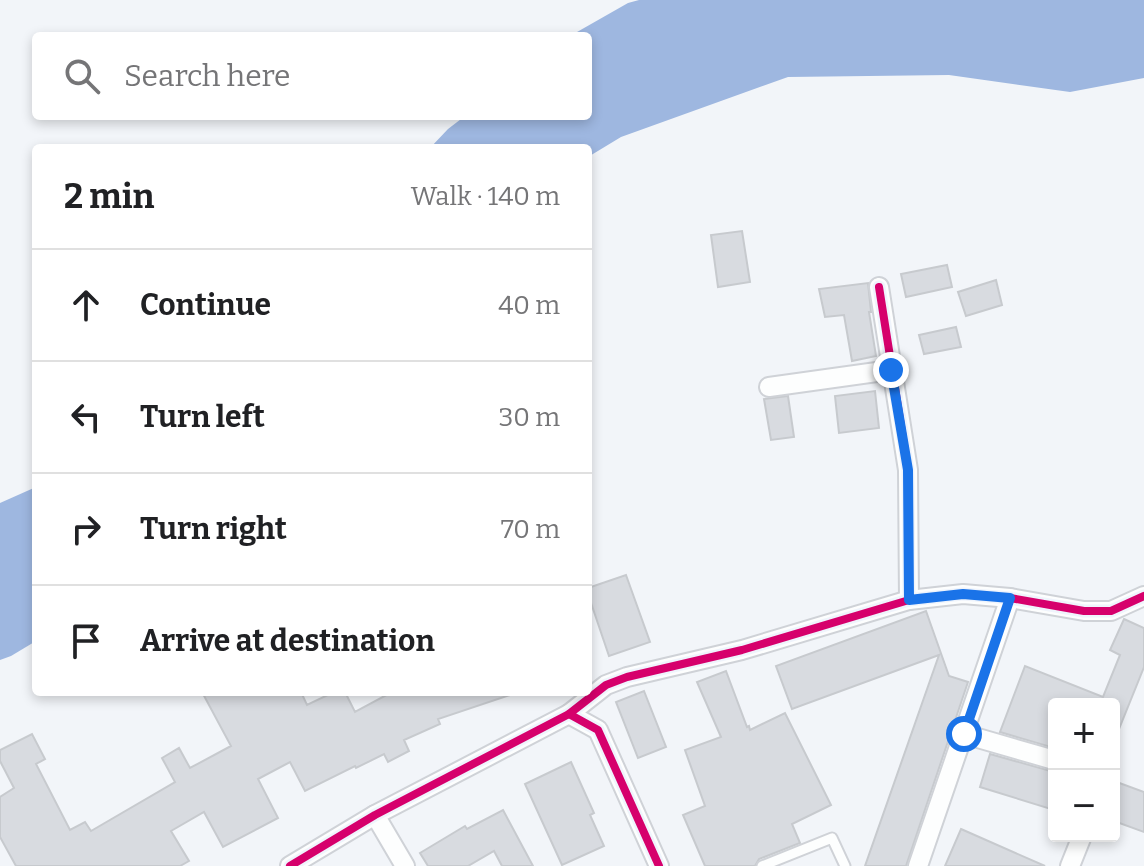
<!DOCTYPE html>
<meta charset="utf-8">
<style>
:root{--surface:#fff;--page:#f6f6f6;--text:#202124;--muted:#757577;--line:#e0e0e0}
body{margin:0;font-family:Bitter,serif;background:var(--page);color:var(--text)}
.controls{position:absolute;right:24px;bottom:24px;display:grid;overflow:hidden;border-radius:8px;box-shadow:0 4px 12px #0003}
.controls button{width:72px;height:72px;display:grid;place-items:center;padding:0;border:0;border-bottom:2px solid var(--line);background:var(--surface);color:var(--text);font:40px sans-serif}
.stop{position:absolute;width:24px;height:24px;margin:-18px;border:6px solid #1a73e8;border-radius:50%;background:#fff}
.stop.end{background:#1a73e8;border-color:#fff;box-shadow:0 2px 8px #0008}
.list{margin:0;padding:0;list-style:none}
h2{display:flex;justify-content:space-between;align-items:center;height:104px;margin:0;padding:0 32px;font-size:34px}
h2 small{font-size:26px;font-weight:400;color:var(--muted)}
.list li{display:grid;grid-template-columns:52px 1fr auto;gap:24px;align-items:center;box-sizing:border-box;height:112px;padding:0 32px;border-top:2px solid var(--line)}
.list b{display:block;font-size:30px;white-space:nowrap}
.list em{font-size:26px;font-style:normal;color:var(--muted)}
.icon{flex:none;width:44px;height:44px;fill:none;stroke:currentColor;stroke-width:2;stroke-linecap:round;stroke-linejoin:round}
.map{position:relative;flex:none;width:1144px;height:866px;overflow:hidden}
.search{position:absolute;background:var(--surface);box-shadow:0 4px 12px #0003;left:32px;top:32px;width:560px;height:88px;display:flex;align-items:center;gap:20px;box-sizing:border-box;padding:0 28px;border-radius:8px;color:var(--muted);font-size:30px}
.panel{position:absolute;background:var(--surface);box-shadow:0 4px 12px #0003;left:32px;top:144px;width:560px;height:552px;border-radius:8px}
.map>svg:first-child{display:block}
.water{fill:#9eb7e0}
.building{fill:#d8dbe0;stroke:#c7cace;stroke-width:2}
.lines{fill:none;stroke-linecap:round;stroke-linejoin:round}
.lane-casing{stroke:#cfd2d7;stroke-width:13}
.street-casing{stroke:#cfd2d7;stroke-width:22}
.lane{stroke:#fdfefe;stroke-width:9}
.street{stroke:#fdfefe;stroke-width:18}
.cycleway-casing{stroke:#eff4fc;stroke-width:13}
.cycleway{stroke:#d6006c;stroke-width:8}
.route{stroke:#1a73e8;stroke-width:10}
</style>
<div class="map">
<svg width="1144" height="866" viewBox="0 0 1144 866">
<rect width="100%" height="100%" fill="#f2f5f9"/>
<g class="water">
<polygon points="639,0 1144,0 1144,78 1070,92 949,75 788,77 621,137 588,157 588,148 430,148 448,129 465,116 588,116 588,36 570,36 628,3"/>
<polygon points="36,487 36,641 11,656 0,660 0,503"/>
</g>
<g class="building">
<polygon points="742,231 750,282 718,287 711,235"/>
<polygon points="947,265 952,287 906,297 901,274"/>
<polygon points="996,280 1002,305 966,316 958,292"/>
<polygon points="868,283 871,312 869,312 876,356 852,361 844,315 825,317 819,289"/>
<polygon points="956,327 961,347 924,354 919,335"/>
<polygon points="875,391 879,428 839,433 835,396"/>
<polygon points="788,396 794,437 771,440 764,399"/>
<polygon points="626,575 650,642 609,656 588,594 588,588"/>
<polygon points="926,611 949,676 968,682 906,866 865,866 939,655 792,709 776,666"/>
<polygon points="1124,619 1144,628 1144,667 1115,739 1114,704 1054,704 1054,748 1000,732 1025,666 1103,697 1120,655 1110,650"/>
<polygon points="726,671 747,727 749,726 750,730 785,713 831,805 792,824 800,843 759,859 755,866 705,866 683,815 705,806 685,750 721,737 697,682"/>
<polygon points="644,691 666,747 638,758 616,702"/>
<polygon points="202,692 301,692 307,705 334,692 345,692 355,712 392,692 510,692 510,695 438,719 440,724 404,740 409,751 388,762 384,754 356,768 355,766 305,791 290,762 258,779 278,818 223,847 204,812 171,831 189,861 180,866 16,866 0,837 0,797 14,788 0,761 0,750 32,734 45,759 36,764 70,830 85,822 91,831 175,782 162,758 179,748 190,768 231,746"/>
<polygon points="990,754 1054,772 1054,810 980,787"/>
<polygon points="571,762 594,813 590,815 604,846 562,865 525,784"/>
<polygon points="1114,781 1144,792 1144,832 1114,821"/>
<polygon points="503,810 533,866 502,866 494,851 468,866 428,866 420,853 465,826 467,829"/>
<polygon points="961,829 1045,866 945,866"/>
</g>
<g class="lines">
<g class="lane-casing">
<polyline id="lane" points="762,866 832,838 845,866"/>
</g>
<g class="street-casing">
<g id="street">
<polyline points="879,287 908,470 909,600"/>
<polyline points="769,387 891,370"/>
<polyline points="569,714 606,685 627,677 742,650 909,600 963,594 1010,598 1084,611 1111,611 1144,596"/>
<polyline points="964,734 1054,760"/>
<polyline points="375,815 405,866"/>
<polyline points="290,866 375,815 569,714 598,730 659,866"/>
<polyline points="918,866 1010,598"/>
<polyline points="1070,866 1082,836"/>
</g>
</g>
<use href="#lane" class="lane"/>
<use href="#street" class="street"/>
<g class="cycleway-casing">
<g id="cycleway">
<polyline points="879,287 908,470 909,600"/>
<polyline points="569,714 606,685 627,677 742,650 909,600 963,594 1010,598 1084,611 1111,611 1144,596"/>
<polyline points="290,866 375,815 569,714 598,730 659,866"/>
</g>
</g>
<use href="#cycleway" class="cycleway"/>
</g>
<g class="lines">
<polyline class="route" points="891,370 908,470 909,600 963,594 1010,598 964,734"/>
</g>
</svg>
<div class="controls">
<button>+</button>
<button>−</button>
</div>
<div class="stop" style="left:964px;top:734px"></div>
<div class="stop end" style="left:891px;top:370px"></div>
<div class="search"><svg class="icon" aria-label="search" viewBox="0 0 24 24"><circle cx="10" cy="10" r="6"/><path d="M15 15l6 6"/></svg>Search here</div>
<section class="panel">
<h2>2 min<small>Walk · 140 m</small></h2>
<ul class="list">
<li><svg class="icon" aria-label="ahead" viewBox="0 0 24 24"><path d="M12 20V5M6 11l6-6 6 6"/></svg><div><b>Continue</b></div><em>40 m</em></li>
<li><svg class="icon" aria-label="left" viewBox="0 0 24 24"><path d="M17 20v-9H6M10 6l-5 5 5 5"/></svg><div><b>Turn left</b></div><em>30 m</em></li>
<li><svg class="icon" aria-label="right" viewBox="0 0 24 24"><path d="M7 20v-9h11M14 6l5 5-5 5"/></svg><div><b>Turn right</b></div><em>70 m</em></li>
<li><svg class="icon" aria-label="arrive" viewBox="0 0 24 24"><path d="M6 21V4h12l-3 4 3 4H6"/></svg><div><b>Arrive at destination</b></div></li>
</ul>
</section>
</div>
